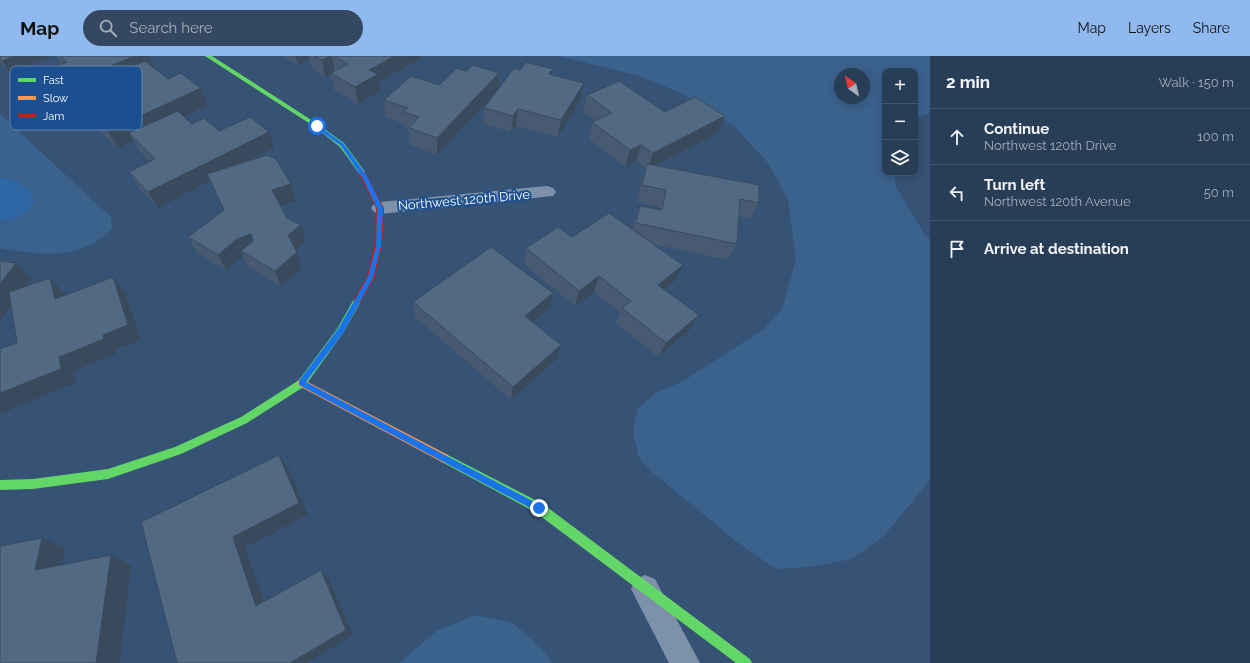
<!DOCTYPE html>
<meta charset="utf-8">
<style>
:root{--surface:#283e57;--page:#344961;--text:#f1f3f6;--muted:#a5aeba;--line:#44576d;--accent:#90b9f0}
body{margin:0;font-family:Raleway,sans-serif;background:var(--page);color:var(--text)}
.controls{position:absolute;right:12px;top:12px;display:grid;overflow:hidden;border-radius:8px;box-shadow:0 2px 10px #0003}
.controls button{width:36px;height:36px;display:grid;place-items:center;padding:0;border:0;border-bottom:1px solid var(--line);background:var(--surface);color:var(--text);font:20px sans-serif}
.compass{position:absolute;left:834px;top:12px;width:36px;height:36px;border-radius:50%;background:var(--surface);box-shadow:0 2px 10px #0003;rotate:326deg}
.stop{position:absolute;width:12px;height:12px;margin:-9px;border:3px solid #1a73e8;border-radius:50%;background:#fff}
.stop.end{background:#1a73e8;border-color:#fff;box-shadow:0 1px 4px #0008}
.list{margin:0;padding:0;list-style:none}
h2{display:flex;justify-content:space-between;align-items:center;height:52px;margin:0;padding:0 16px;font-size:17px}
h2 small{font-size:13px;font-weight:400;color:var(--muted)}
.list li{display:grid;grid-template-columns:26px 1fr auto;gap:12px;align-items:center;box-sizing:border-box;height:56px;padding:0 16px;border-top:1px solid var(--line)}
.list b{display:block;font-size:15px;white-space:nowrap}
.list p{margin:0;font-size:13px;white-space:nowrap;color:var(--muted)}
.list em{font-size:13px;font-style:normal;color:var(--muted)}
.icon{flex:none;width:22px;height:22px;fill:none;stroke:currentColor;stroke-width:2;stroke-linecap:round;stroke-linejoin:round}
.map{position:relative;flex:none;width:930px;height:607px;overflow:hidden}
header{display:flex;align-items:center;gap:24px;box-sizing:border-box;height:56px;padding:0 20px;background:var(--accent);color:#111}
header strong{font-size:19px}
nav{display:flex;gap:22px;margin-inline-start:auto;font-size:14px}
.search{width:280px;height:36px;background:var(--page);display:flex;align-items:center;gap:10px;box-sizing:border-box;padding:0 14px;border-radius:22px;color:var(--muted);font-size:15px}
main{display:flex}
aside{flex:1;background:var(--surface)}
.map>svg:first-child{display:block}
.green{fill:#2f66a5}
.water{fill:#3b618d;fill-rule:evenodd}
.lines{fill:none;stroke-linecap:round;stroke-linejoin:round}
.street{fill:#7d92a8;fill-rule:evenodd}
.fast{fill:#63d668;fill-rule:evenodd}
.slow{fill:#ff974d;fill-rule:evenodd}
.jam{fill:#b3261e;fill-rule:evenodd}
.wall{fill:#475a72}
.shaded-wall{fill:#394a5c}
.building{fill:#526984;stroke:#394a5c}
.route{fill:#1a73e8}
.labels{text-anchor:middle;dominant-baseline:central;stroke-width:4;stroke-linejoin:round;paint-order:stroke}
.street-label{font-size:13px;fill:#fff;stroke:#1b4f8f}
.key{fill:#1b4f8f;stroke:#5f84b1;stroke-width:1}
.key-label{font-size:11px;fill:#fff}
</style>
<header>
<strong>Map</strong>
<div class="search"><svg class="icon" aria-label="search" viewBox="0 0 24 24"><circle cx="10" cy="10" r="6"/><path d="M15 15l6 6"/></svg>Search here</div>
<nav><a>Map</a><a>Layers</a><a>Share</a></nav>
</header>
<main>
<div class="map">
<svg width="930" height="607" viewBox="0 0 930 607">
<rect width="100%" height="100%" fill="#365274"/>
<path class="green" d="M0,121C19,125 26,126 35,145C28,158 15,167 0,164Z"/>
<g class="water">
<path d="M558,0H930V57L919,61L915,65V15H885V117H894L896,131L925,179L930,183V424L884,480L852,503L810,511L776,513L737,486L653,417L639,402L633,377L637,353L656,337L683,325L764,273L783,251L796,203L788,144L768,107L734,70L681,37L639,20ZM840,18H864V42H840Z"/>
<path d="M0,58L111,161L112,173C83,204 39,200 0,192V164C15,167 28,158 35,145C27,126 19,125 0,121Z"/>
<polygon points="476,559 513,567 541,592 553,607 399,607 438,574"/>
</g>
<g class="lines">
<g class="street">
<polygon points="547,130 553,132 556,136 553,140 380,158 374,156 371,152 374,148 380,146"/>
<polygon points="645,519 655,523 700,607 669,607 631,533 635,523"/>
</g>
<g class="fast">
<polygon points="205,0 212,0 319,69 344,87 365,116 365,120 361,120 340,91 315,71"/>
<polygon points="357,242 361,245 343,277 305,330 247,367 181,398 108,423 33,433 0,434 0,424 33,423 108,413 175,391 241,361 299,324 337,273 354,243"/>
<polygon points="444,397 543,448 750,603 752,607 736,607 535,456 440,405 439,402 440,399"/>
</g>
<polygon class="slow" points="302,323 448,399 449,402 448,405 444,407 440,405 299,330 297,327 299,324"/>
<polygon class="jam" points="361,116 365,116 384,152 382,190 375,221 360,247 357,248 353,245 367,221 374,190 376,152 359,118"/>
</g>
<g class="wall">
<polygon points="0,0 54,0 10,17 0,7"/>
<polygon points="56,0 150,0 155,11 153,12 168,23 208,49 184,60 192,68 219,75 274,92 253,103 296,145 281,150 287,162 301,169 306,185 296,194 302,212 281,230 248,211 243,200 226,214 197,197 188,181 224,154 210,125 158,152 139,132 129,116 150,105 139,94 134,85 118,92 98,74 87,57 103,50 99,46 94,38 69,49 51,33 40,17 61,8"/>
<polygon points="283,0 421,0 422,2 379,26 380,35 358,48 334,34 331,18 325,21 312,13 310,4 298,10"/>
<polygon points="553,13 552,18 581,43 558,81 516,70 511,76 483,68 484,52 495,37 437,99 410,89 409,74 406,73 405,68 386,61 384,44 439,29 466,15 499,17 498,33 520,14"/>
<polygon points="587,39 665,56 725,60 718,77 655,110 759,147 750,163 739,161 737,188 728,204 652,188 683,209 675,225 664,234 699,259 690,274 658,301 616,267 620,256 594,236 575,250 524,208 526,192 572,181 633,174 634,166 640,150 659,154 660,151 637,146 641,125 645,112 636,105 625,111 589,83 592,66 595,64 583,56"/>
<polygon points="553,237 550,252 533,267 557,303 511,344 415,261 413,246"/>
</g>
<g class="shaded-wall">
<polygon points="15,0 54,0 10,17 2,5"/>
<polygon points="134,0 150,0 155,11 97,36 89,29 94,38 69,49 58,32"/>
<polygon points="295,0 309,0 310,4 298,10"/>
<polygon points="330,0 332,0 335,16 331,17 331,18 325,21 322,4"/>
<polygon points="394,0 421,0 422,2 379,26 380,35 358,48 355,31 369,14"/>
<polygon points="553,13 550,29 549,18"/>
<polygon points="499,17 498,34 437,99 437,82"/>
<polygon points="584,27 581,43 558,81 561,64"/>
<polygon points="201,32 208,49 136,84 129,77 134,85 118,92 108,75"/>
<polygon points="518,53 516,70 511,76 513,60"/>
<polygon points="725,60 718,77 647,114 653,97"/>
<polygon points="269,76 274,92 158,152 148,136"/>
<polygon points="641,89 636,105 625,111 630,94"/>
<polygon points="291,128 296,145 278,151 272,134"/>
<polygon points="301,169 306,185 294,195 288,179"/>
<polygon points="251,178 258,194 241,195 243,200 226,214 218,199 237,183"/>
<polygon points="297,196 302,212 281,230 275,215"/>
<polygon points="16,207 31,223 0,265 0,228"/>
<polygon points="683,209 675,225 651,244 658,229"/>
<polygon points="599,220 594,236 575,250 579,235"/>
<polygon points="113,221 125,236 141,284 116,293 117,297 74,315 77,326 0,358 0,337 59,301 103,279"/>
<polygon points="50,222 64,237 69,258 55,243"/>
<polygon points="553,237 550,252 522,275 525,260"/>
<polygon points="699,259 690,274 658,301 666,287"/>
<polygon points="561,289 557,303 511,344 513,331"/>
<polygon points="279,399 289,413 308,459 245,491 268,557 256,550 233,481"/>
<polygon points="42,482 65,492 59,523 35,514"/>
<polygon points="111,499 131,509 120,607 96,607"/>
<polygon points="321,514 329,523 353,579 307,607 290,607"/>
</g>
<g class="building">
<polygon points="0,0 15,0 2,5 0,3"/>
<polygon points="61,0 134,0 58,32 40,17 67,6"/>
<polygon points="314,0 330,0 322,4"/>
<polygon points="334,0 394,0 369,14 378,18 355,31 331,17 348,8"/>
<polygon points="145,5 168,23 181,17 201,32 108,75 87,57 110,47 89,29"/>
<polygon points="526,6 553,13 549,18 584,27 561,64 518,53 513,60 484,52 514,12 520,14"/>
<polygon points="473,9 499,17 437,82 409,72 419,61 404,56 408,52 384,44 411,20 439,29 457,12 466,15"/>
<polygon points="619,25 665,56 695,41 725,60 653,97 641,89 630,94 592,66 612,57 587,39"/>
<polygon points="178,55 192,68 204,62 219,75 250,61 269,76 148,136 129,116 155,103 129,77"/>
<polygon points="267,99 276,103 291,128 272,134 287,162 301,169 288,179 297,196 275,215 241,195 253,185 251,178 237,183 218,199 188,181 224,154 207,118"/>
<polygon points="647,108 759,129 759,147 740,143 737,188 636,167 640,150 662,154 666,134 642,129"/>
<polygon points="609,157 683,209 658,229 699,259 666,287 622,252 631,245 599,220 579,235 526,192 558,171 572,181"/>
<polygon points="491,191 553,237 525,260 561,289 513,331 413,246"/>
<polygon points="0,205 16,207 0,228"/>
<polygon points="113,221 128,269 103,279 104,283 59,301 61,313 0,337 0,293 17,287 9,236 50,222 55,243"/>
<polygon points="279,399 299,447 233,481 256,550 321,514 346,574 290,607 177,607 141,466"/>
<polygon points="42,482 35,514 111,499 96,607 0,607 0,490"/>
</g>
<polygon class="route" points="315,69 318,69 344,88 367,120 383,152 381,190 373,222 343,277 306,326 542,450 542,455 536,455 299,329 299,325 338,273 368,221 376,190 377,152 362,121 341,90 315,71"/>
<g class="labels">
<g class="street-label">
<text transform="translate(464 144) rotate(-5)">Northwest 120th Drive</text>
</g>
</g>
<rect x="10" y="10" width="132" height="64" rx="6" class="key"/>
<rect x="18" y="22" width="18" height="4" fill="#63d668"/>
<rect x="18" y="40" width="18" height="4" fill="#ff974d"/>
<rect x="18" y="58" width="18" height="4" fill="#b3261e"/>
<g class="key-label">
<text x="43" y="28">Fast</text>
<text x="43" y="46">Slow</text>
<text x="43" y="64">Jam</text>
</g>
</svg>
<div class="controls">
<button>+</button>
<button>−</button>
<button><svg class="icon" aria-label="layers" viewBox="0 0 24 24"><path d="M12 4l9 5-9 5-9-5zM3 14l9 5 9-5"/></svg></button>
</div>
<svg class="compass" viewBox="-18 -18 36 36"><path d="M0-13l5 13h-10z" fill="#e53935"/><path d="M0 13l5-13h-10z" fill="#a5aeba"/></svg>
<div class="stop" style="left:317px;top:70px"></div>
<div class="stop end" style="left:539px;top:452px"></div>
</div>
<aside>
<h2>2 min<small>Walk · 150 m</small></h2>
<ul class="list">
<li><svg class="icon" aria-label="ahead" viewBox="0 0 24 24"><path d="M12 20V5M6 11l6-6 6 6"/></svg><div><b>Continue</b><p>Northwest 120th Drive</p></div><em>100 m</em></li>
<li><svg class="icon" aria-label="left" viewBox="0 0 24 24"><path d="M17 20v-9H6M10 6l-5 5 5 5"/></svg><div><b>Turn left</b><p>Northwest 120th Avenue</p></div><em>50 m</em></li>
<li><svg class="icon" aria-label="arrive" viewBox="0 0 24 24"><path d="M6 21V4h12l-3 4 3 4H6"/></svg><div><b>Arrive at destination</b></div></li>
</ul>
</aside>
</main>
